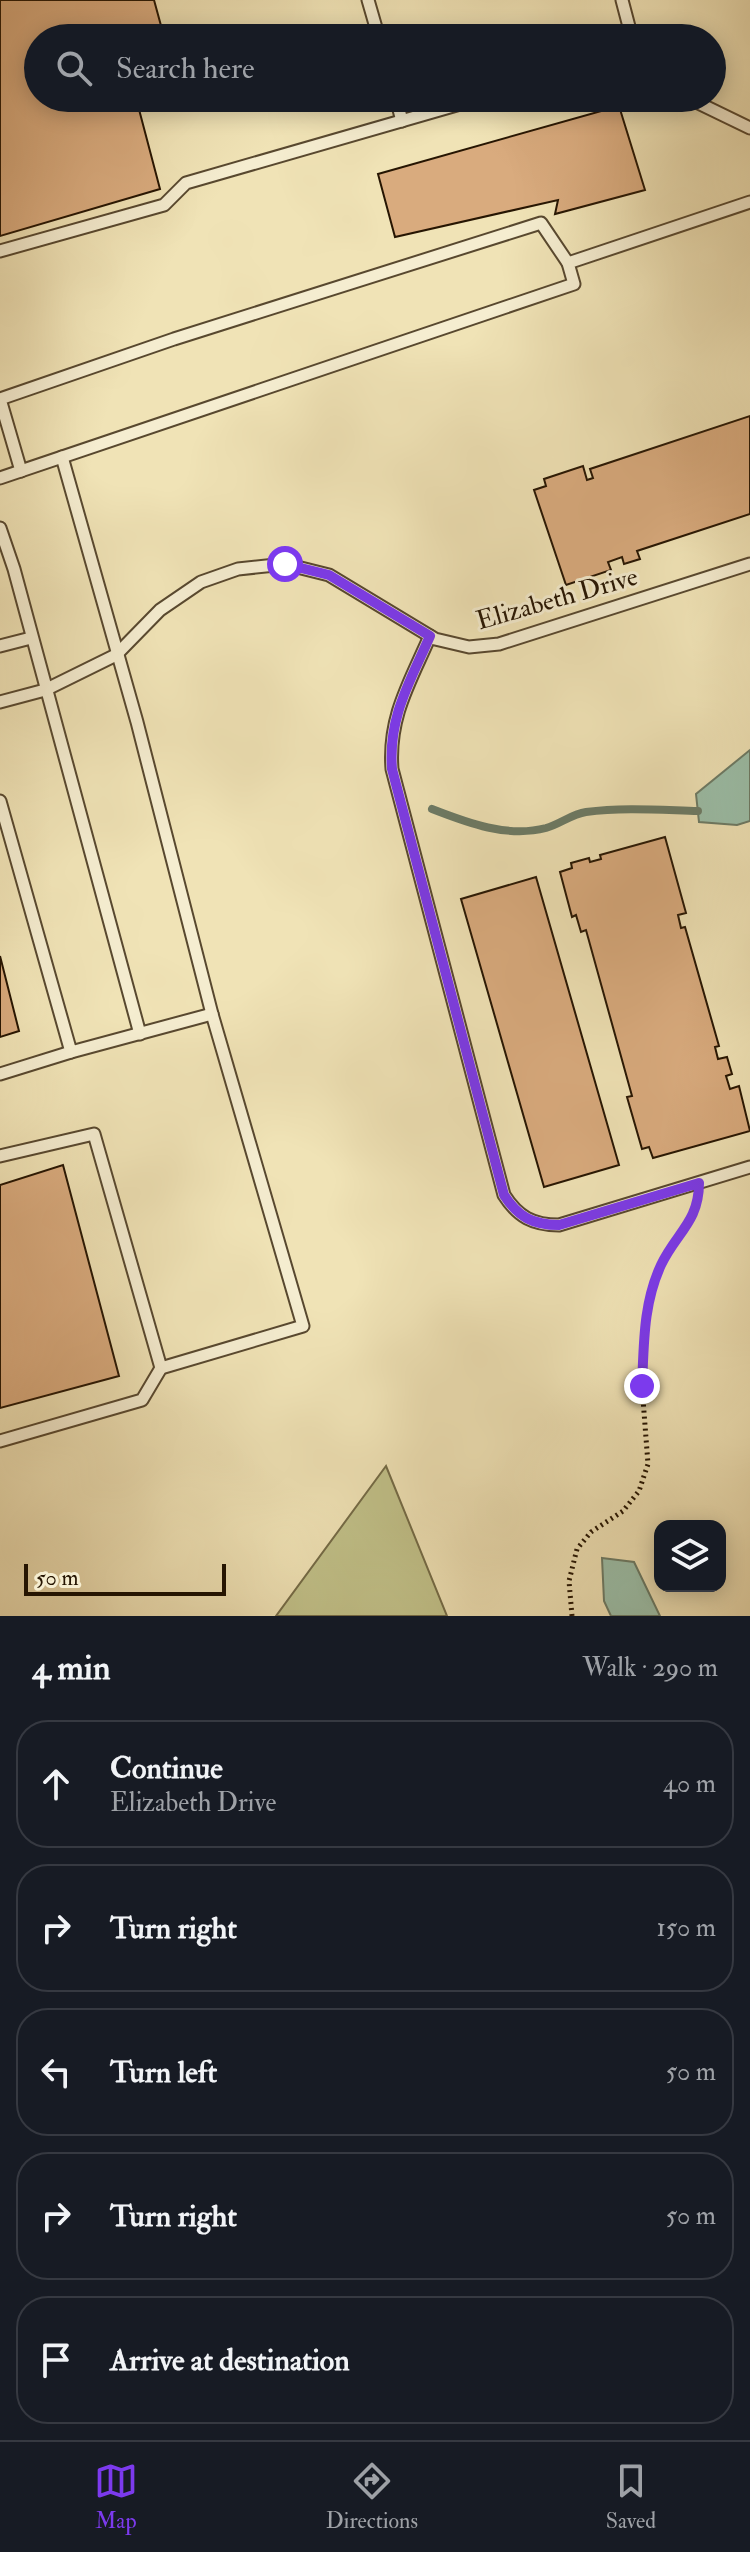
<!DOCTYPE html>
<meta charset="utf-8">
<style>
:root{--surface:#171b24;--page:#242831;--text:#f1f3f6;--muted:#9ea1a6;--line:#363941;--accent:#7c3aed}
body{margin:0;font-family:"IM FELL Double Pica",serif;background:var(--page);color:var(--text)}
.controls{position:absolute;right:24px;bottom:24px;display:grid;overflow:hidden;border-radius:16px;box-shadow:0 4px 20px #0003}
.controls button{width:72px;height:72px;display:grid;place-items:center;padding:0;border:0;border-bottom:2px solid var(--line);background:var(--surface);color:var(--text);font:40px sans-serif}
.scale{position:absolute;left:24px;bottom:20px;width:202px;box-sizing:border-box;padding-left:8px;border:4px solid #261502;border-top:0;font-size:22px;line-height:28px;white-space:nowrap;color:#261502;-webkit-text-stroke:6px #f5edd0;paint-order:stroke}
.stop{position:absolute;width:24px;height:24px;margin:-18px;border:6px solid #7c3aed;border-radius:50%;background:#fff}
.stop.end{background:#7c3aed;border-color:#fff;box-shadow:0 2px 8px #0008}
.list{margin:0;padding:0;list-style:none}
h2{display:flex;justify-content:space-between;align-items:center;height:104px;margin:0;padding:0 32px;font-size:34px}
h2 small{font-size:26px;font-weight:400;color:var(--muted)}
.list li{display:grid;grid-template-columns:52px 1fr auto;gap:24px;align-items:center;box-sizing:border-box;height:128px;margin:0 16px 16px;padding:0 16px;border:2px solid var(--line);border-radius:32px}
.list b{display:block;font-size:30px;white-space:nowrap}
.list p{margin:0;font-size:26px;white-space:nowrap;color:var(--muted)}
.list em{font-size:26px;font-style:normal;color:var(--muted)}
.icon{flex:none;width:44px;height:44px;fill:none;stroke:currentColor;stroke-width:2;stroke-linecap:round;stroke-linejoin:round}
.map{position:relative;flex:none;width:750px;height:1616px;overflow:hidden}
.search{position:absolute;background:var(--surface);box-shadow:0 4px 20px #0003;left:24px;right:24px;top:24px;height:88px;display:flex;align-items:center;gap:20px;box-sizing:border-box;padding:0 28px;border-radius:44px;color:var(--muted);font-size:30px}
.sheet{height:824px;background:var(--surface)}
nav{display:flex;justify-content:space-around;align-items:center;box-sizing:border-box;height:112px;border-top:2px solid var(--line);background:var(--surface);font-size:22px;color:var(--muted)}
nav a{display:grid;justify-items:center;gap:4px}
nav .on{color:var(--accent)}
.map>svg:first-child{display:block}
.green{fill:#c1c189;stroke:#746b46;stroke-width:2}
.water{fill:#9bbfa9;stroke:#6c7b66;stroke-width:2}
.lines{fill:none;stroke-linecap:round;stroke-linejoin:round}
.stream{stroke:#6c7b66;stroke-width:8}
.building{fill:#d9ab7e;stroke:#261502;stroke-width:2}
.lane-casing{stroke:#58482f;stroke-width:15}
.path{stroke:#261502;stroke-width:5;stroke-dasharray:2 4;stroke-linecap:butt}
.lane{stroke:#f5edd0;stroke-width:11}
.route{stroke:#7c3aed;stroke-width:10}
.labels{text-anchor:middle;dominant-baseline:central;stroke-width:6;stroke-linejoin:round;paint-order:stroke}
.street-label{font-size:26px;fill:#261502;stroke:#f5edd0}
</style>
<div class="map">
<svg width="750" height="1616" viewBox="0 0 750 1616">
<rect width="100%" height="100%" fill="#f0e3b6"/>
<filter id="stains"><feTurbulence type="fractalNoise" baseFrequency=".0025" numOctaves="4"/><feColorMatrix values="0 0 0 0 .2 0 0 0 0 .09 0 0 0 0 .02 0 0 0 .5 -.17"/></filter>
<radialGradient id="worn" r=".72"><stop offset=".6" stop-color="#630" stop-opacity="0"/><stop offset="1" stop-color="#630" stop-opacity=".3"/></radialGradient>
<polygon class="green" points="386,1466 447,1616 276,1616"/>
<g class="water">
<polygon points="750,750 750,821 737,825 699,822 696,794"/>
<polygon points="602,1558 634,1562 660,1616 611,1616 604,1601"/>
</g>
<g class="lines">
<path class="stream" d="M432,809C468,823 507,838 546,828C560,824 572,814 586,812C623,807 661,810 698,811"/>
</g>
<g class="building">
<polygon points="0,0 154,0 163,33 152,38 38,38 38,98 136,98 160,189 0,236"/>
<polygon points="619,106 645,190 555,214 558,200 395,237 378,174"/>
<polygon points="750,416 750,514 637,551 640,559 624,564 622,557 608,562 611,570 566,585 534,490 546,486 544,479 583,466 587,480 593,478 590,469"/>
<polygon points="665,837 686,913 678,915 681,928 685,927 719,1046 715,1047 718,1059 727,1057 732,1074 726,1076 730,1089 739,1086 750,1131 653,1158 649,1147 642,1149 627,1097 632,1096 586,930 581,932 576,915 572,917 560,872 572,868 571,863 589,858 590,862 601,859 600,855"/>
<polygon points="536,877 619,1165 544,1187 461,899"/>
<polygon points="0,956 19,1031 0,1037"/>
<polygon points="63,1165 119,1376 0,1408 0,1185"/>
</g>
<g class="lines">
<g class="lane-casing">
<g id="lane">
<polyline points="368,0 379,38"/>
<polyline points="622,0 632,38"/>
<polyline points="396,98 402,121"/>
<polyline points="688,98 750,128"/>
<polyline points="0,251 164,205 186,183 481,98"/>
<polyline points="21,471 0,399 174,339 541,223 568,263"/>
<polyline points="0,478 574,284 568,263 750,202"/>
<polyline points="0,528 14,569 140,1034"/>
<path d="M430,636C410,682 388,717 392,769L504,1195C518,1217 533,1225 559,1225L750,1167"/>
<polyline points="0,646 31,638"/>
<polyline points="0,702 45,690 116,655 160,610 201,582 238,569 285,564 329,575 435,639 469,647 499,644 750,564"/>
<polyline points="0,801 71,1052 212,1014"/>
<polyline points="0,1074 71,1052"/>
<polyline points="0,1156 94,1134 161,1368"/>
<polyline points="0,1441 142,1400 161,1368 303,1326 212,1014 137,722 62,457"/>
</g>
</g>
<polyline class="path" points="572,1616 569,1581 577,1549 591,1532 623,1511 639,1491 648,1464 642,1386 646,1308 662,1263 690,1223 699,1200"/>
<use href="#lane" class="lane"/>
</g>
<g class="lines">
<path class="route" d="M285,564L329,575L430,636C410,682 388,717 392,769L504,1195C518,1217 533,1225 559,1225L699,1183C699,1222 676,1233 661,1265C643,1304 644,1344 642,1386"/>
</g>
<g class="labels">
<g class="street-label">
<text transform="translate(557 599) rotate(-16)">Elizabeth Drive</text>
</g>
</g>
<rect width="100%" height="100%" filter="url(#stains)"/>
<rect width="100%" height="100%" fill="url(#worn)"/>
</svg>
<div class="controls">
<button><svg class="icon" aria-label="layers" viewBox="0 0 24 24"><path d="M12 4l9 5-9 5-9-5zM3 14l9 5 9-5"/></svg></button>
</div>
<div class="scale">50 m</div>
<div class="stop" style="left:285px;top:564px"></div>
<div class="stop end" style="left:642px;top:1386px"></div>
<div class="search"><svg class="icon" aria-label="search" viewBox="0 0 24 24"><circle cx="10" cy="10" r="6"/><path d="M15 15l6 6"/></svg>Search here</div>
</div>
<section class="sheet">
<h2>4 min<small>Walk · 290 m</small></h2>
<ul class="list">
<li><svg class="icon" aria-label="ahead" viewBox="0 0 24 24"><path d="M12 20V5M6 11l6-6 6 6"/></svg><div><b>Continue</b><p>Elizabeth Drive</p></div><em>40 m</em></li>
<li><svg class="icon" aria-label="right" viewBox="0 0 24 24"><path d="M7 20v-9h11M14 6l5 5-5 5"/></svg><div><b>Turn right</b></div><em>150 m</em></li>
<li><svg class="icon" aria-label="left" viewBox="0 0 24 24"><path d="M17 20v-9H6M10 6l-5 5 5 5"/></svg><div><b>Turn left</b></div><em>50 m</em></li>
<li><svg class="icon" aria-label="right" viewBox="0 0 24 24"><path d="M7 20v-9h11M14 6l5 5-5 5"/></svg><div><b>Turn right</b></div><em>50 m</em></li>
<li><svg class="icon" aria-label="arrive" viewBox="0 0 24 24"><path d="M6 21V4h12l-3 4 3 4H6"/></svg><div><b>Arrive at destination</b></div></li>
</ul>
</section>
<nav>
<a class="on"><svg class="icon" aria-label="map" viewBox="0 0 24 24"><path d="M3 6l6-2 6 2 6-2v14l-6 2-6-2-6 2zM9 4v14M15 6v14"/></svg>Map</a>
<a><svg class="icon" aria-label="directions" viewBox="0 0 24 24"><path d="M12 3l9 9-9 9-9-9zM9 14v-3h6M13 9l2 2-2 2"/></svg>Directions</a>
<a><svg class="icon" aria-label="saved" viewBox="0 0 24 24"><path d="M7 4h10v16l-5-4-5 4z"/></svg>Saved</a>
</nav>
